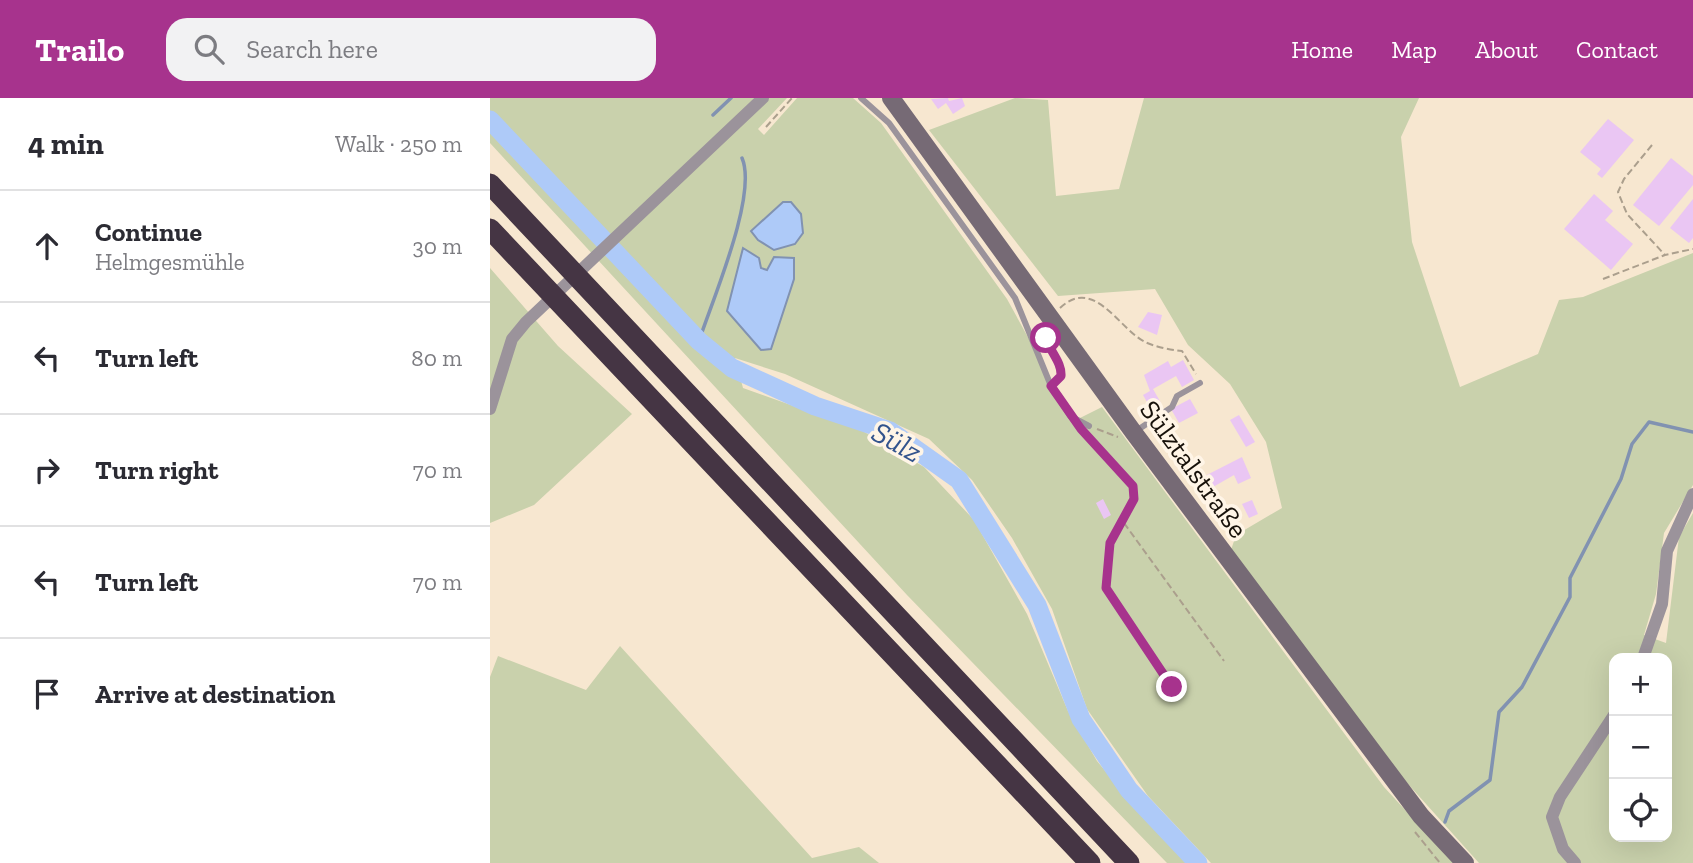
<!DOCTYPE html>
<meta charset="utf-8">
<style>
:root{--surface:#fff;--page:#f2f2f3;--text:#2b2b33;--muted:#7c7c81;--line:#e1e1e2;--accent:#a7338d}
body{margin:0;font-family:"Zilla Slab",serif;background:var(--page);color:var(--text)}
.controls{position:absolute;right:21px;bottom:21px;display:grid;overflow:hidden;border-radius:14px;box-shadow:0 7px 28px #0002}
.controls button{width:63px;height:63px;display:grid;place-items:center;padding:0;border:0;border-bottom:2px solid var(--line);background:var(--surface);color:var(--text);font:35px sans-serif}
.stop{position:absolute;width:21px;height:21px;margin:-16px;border:5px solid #a7338d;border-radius:50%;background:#fff}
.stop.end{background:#a7338d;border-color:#fff;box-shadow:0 2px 7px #0008}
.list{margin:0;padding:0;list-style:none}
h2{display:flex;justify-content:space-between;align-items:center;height:91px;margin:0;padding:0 28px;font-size:30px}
h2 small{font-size:23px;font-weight:400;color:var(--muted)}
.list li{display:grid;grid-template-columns:46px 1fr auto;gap:21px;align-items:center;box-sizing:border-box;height:112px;padding:0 28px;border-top:2px solid var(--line)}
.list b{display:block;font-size:26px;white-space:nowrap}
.list p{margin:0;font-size:23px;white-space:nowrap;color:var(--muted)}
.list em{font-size:23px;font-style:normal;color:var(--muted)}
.icon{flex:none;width:38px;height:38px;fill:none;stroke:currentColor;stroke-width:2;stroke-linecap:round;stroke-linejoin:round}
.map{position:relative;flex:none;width:1203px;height:765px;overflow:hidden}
header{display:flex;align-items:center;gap:42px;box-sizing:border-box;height:98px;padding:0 35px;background:var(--accent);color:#fff}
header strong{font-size:33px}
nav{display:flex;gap:38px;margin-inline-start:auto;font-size:24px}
.search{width:490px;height:63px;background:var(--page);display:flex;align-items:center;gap:18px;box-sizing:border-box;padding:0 24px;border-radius:21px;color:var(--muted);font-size:26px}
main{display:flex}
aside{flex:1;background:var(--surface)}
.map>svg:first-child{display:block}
.green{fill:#c9d1ac;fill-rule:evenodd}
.water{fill:#aecaf8;stroke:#8192b1;stroke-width:2}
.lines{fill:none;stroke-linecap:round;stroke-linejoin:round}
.stream{stroke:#8192b1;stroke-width:3.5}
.river{stroke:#aecaf8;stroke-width:19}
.building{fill:#eac6f3}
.path{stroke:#ab9f8d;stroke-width:2;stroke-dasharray:7 3.5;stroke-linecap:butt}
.service{stroke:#9b939b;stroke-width:6}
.minor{stroke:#9b939b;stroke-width:12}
.secondary{stroke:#766a75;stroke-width:18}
.motorway{stroke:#453544;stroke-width:21}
.route{stroke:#a7338d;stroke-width:9}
.labels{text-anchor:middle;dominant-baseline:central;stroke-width:7;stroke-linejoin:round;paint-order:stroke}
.street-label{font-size:28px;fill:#17110a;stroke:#fff5e7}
.water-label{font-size:30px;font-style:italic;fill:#33548d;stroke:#fff5e7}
</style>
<header>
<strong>Trailo</strong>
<div class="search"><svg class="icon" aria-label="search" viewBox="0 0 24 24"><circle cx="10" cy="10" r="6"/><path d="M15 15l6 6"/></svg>Search here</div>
<nav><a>Home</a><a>Map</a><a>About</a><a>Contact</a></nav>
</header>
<main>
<aside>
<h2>4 min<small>Walk · 250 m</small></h2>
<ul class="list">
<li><svg class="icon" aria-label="ahead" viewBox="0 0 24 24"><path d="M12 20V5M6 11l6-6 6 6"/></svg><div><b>Continue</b><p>Helmgesmühle</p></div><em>30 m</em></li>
<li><svg class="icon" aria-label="left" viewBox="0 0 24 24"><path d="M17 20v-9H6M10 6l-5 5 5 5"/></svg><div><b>Turn left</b></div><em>80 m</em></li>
<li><svg class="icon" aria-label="right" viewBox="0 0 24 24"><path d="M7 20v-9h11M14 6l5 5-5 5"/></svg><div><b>Turn right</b></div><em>70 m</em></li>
<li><svg class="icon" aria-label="left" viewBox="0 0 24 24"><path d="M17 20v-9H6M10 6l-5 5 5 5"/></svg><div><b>Turn left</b></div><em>70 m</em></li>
<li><svg class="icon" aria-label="arrive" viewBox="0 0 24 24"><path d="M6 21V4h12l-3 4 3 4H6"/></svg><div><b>Arrive at destination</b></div></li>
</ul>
</aside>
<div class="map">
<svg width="1203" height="765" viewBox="0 0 1203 765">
<rect width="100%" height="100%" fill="#f7e7d0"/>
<g class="green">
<path d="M0,0H297L268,31L274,37L307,0H363L391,25L517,201L584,323L612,309L894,689L964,765H721L658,698L597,611L562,511L522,440L482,382L439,341L295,276L245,260L253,290L371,332L434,369L484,422L537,516L578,613L607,663L660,727L697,765H677L417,497L0,45ZM253,150L271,170L304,181L281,251L271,252L237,213Z"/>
<path d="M525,0L558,2L566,98L629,91L654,0H929L911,39L922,144L970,289L1048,256L1069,202L1093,199L1203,155V387L1174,435L1166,496L1154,537L1176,545L1189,439L1203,415V765H989L910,677L741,452L746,437L792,410L776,344L740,286L698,247L665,191L568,198L439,32ZM1124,560H1177V739H1124Z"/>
<polygon points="0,170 68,248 142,316 44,407 0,425"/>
<polygon points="130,548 322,760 369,749 389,765 0,765 0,579 8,558 96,592"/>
</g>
<g class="water">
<polygon points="293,104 301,104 311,116 313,135 305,146 284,152 268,142 261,133"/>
<polygon points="253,150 269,160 271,170 277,172 284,159 304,160 304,181 281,251 271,252 237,213"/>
</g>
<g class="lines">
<g class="stream">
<polyline points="223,17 241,0"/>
<path d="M209,243C222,203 268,97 252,60"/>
<polyline points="955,724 959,713 1000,682 1009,614 1032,589 1080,499 1080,480 1131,381 1142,346 1159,324 1203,334"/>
</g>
<polyline class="river" points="0,22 209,243 242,270 325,308 400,333 469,382 547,507 591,621 639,692 708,765"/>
</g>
<g class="building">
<polygon points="458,0 459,3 472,0 475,8 463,16 456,5 448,11 441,1"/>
<polygon points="1118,21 1144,42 1112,80 1107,76 1111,71 1090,54"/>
<polygon points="1181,60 1203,78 1203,87 1169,128 1143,107"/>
<polygon points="1104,96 1123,113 1115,122 1143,146 1121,172 1074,131"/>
<polygon points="1203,101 1203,140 1199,145 1180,130"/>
<polygon points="658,214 672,217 667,237 648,229"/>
<polygon points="693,262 704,282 692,289 686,278 663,291 671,305 661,311 653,297 660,293 654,277 678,263 681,269"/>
<polygon points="700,301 708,315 689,325 681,311"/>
<polygon points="749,317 765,344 756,349 740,322"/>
<polygon points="752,359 761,380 748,386 744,377 716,393 707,382"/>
<polygon points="613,401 621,417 614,421 606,405"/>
<polygon points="762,402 768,416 759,420 752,406"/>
</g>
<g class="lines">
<g class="path">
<polyline points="276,29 302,0"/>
<polyline points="1162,47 1134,81 1128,94 1137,116 1175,157"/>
<polyline points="1113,181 1175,157 1203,151"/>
<path d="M570,210C604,178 628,230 655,244C666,249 680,252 692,253L706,276"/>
<polyline points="557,240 560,252 571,269 567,282"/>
<polyline points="607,331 628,339"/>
<polyline points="597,337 643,389 644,401 620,445 616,490 682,589"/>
<polyline points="634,425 734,563"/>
<polyline points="925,734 950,765"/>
</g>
<g class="service">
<polyline points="371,0 399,25 525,200 561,288 580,318 599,328"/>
<polyline points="646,333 682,309 687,298 710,285"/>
</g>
<g class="minor">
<polyline points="0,311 22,241 36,224 273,0"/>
<polyline points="1153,560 1172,506 1177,453 1203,396"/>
<polyline points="1085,765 1073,751 1062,719 1070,699 1124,617"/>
</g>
<polyline class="secondary" points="401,0 644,335 931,718 975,765"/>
<g class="motorway">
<polyline points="0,86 639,765"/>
<polyline points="0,131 600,765"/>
</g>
</g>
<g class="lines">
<path class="route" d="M556,240C560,254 572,264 571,278L561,288L591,331L643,388L644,401L620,445L616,490L682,589"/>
</g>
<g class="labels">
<g class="street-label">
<text transform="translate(704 371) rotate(54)">Sülztalstraße</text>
</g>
<g class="water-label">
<text transform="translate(407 344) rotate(29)">Sülz</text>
</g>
</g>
</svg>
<div class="controls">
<button>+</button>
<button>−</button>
<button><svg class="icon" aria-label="locate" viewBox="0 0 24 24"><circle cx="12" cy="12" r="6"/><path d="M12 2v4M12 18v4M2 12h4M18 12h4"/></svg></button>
</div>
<div class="stop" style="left:556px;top:240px"></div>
<div class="stop end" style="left:682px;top:589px"></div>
</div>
</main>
